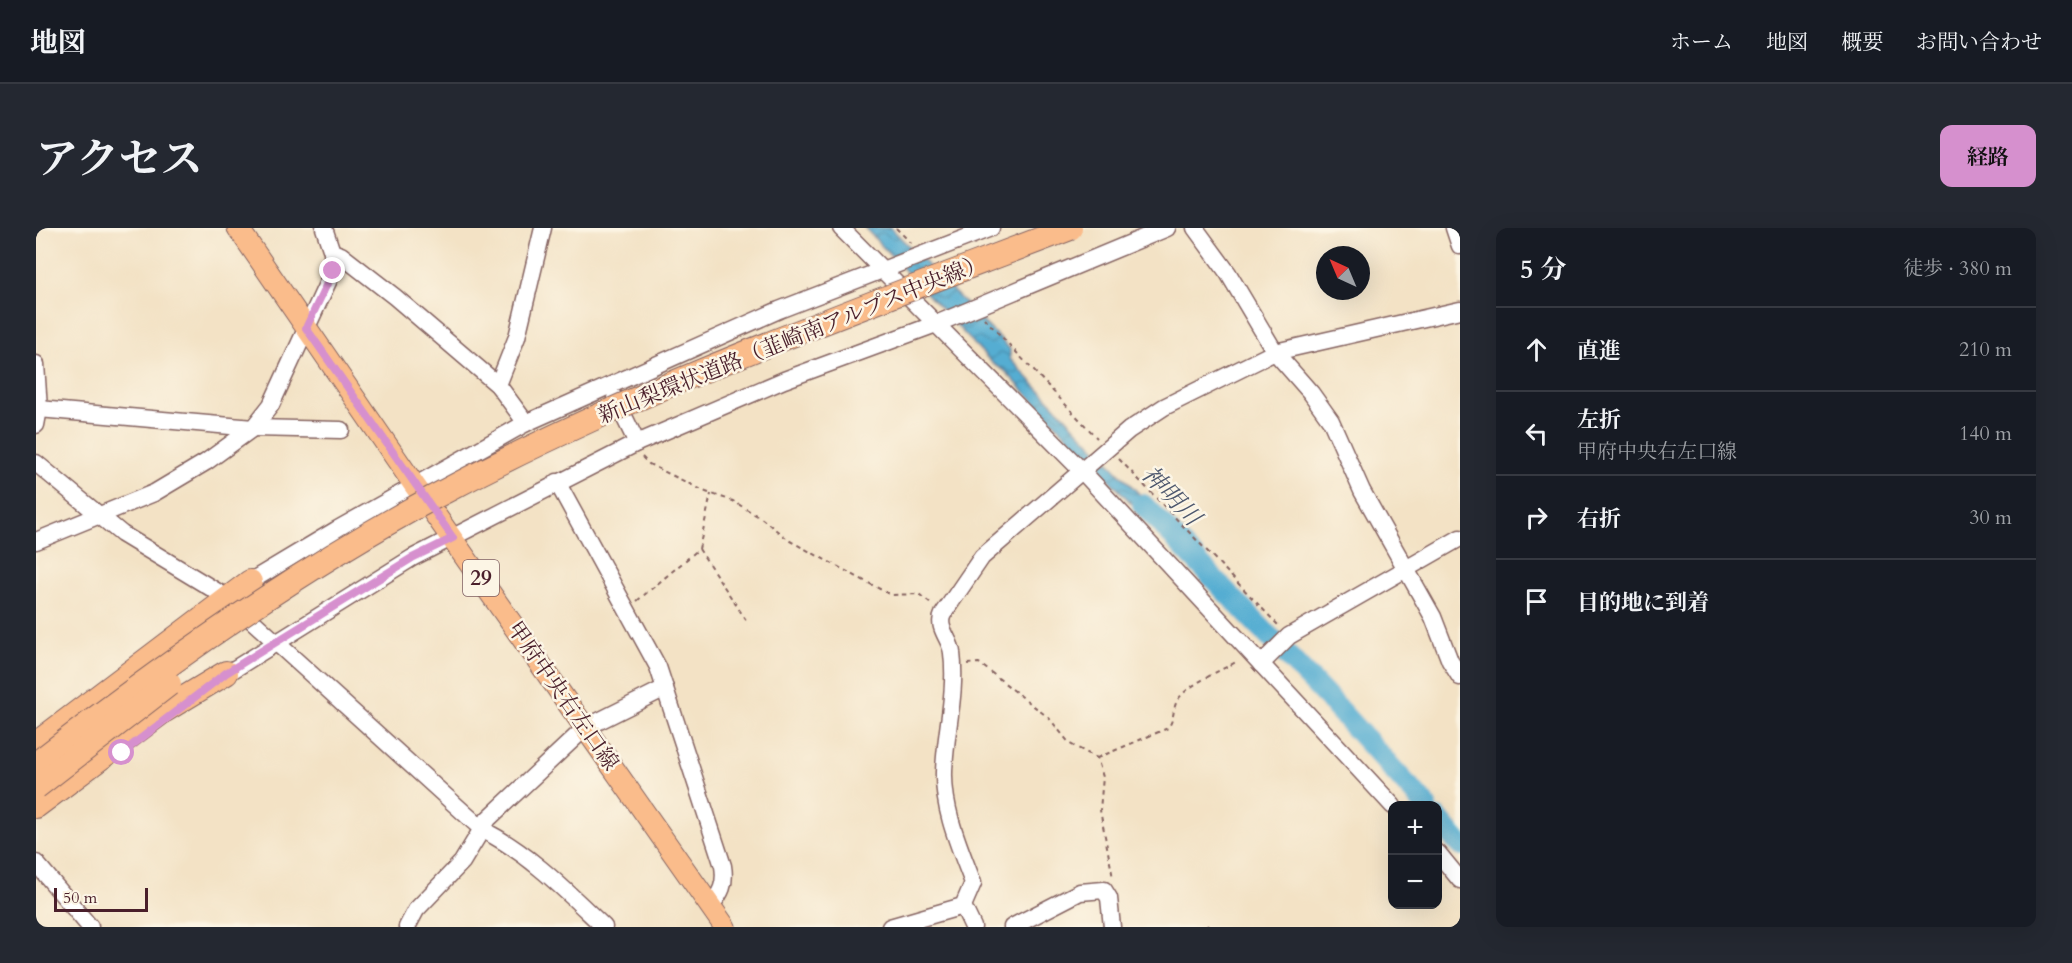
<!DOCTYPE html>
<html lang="ja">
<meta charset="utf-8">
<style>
:root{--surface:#171b24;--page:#242831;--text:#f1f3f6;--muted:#9ea1a6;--line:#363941;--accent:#d690ce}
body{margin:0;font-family:Cardo,"Noto Serif JP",serif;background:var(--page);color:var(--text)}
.controls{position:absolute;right:18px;bottom:18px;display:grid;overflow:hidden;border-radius:12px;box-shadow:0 6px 24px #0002}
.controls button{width:54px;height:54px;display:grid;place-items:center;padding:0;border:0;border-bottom:2px solid var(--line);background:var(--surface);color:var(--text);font:30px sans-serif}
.compass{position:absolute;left:1280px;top:18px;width:54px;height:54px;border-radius:50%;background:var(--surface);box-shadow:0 6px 24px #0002;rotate:316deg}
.scale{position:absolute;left:18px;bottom:15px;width:94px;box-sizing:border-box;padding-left:6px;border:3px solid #4a1f2b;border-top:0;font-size:16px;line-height:21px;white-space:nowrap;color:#4a1f2b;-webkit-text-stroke:4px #fcf5e5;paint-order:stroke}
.stop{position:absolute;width:18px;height:18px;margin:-14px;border:4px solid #d690ce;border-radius:50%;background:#fff}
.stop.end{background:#d690ce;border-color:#fff;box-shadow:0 2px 6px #0008}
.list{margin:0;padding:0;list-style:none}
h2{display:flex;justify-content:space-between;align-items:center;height:78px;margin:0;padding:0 24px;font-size:26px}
h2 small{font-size:20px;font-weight:400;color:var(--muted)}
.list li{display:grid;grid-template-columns:39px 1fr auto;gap:18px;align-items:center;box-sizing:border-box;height:84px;padding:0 24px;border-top:2px solid var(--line)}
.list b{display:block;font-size:22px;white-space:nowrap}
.list p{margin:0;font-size:20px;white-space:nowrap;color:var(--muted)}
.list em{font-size:20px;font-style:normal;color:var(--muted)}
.icon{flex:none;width:33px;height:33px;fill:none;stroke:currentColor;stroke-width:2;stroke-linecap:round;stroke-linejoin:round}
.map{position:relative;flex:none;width:1424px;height:699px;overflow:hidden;border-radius:12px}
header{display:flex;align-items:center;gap:36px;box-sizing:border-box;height:84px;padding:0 30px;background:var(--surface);border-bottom:2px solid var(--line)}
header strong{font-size:28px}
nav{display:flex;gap:33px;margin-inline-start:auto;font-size:21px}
.intro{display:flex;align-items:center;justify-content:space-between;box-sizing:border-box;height:144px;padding:0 36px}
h1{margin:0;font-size:42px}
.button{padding:15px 27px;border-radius:12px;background:var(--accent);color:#111;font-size:21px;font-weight:700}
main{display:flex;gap:36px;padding:0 36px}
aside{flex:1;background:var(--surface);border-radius:12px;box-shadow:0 6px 24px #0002}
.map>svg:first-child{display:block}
.water{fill:url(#water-waves);stroke:#50667e;stroke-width:1.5}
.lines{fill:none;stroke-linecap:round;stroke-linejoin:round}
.river{stroke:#55add2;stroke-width:22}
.minor-casing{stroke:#856361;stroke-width:19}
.major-casing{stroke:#856361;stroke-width:23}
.highway-casing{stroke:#856361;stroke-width:26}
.path{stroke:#856361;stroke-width:2;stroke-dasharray:4.5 4.5;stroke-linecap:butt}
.minor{stroke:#fff;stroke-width:16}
.major{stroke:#fabc8b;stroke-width:21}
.highway{stroke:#fabc8b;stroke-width:24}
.highway-bridge-casing{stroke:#856361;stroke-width:26;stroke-linecap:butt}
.highway-bridge{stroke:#fabc8b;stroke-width:24}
.route{stroke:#d690ce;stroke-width:8}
.labels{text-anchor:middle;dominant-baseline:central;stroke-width:5;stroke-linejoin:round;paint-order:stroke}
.shield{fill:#fcf5e5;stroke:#7f5f63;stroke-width:1.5}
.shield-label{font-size:21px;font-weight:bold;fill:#4a1f2b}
.street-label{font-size:22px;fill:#4a1f2b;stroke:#fcf5e5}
.water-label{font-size:24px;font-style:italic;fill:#4e586e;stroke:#fcf5e5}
</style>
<header>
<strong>地図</strong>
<nav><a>ホーム</a><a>地図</a><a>概要</a><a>お問い合わせ</a></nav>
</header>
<div class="intro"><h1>アクセス</h1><a class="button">経路</a></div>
<main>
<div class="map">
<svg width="1424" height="699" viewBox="0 0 1424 699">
<defs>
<pattern id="water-waves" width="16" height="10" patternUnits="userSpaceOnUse" patternTransform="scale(1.5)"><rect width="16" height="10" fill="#55add2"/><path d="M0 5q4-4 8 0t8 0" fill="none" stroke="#488cab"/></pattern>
</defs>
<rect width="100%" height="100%" fill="#fcf5e5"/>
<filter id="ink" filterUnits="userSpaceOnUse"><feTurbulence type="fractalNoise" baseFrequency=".0167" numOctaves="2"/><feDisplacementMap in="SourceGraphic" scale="12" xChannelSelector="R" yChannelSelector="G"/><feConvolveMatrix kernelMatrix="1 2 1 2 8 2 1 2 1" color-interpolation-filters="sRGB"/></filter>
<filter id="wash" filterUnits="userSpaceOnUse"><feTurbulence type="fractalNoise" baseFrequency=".008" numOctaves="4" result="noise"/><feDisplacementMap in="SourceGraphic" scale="24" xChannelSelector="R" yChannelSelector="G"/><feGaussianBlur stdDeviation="1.35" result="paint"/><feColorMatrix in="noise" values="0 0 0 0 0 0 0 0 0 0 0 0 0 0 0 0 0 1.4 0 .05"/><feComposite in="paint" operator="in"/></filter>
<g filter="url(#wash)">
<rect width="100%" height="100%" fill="#f3e2c5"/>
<polygon class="water" points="829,0 855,0 974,121 974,131 1132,296 1123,304 968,142 957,136"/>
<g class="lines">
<g class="river">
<polyline points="1107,277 1291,469 1390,578"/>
<polyline points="1402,591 1424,617"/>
</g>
</g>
</g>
<g filter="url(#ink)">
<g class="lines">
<g class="minor-casing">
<g id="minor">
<polyline points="805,0 1047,244 1357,578"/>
<polyline points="1159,0 1192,45 1239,124 1275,165 1295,193 1326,263 1397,389 1414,433 1424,449"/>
<polyline points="1418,0 1424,18"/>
<polyline points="296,24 305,27 359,69 462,157 490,195"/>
<polyline points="0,136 3,181 0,197"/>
<polyline points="462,157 481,109 507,0"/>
<polyline points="579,170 601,215"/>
<polyline points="3,181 217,200 305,202"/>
<path d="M0,235L86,306L190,369L447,602C494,626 530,663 568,699"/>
<path d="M521,254L622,439L687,638C690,656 685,665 674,679"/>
<polyline points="0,313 118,265 170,234 217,200 235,177 297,43 296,24 288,0"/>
<polyline points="205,359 300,302 490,195 743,82 955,0"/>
<polyline points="1225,436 1253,408 1424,310"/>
<polyline points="184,450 376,330 601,215 748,152 900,96 1131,0"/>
<polyline points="1402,625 1424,652"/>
<polyline points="0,635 54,699"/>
<polyline points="927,678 937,699"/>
<polyline points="371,699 380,682 426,634 452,591 549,500 629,460"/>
<path d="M854,699L927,678L937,655C924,620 907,583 908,544C909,505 921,465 916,425C915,411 900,400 907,386L946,329L1093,202L1128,179L1239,124L1424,82"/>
<polyline points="976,699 1044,664 1068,662 1073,670 1076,699"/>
</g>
</g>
<g class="major-casing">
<polyline id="major" points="202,0 379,258 689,699"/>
</g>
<g class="highway-casing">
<g id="highway">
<polyline points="0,516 214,354"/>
<polyline points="0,578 127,483 190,445"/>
</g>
</g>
<g class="path">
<polyline points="860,0 875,15"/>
<polyline points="948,90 1061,210"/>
<polyline points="606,229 613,236 670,264 697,273 725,290 754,313 855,367 883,366 896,377"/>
<polyline points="1083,231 1243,398"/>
<polyline points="663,321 712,395"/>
<polyline points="601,373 663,321 675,266"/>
<polyline points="931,436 943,435 1013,490 1034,516 1061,530 1067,549 1064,582 1077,650"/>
<path d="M1061,530L1132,500C1139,490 1136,483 1141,473C1149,458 1187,441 1202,433"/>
<polyline points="1171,697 1172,699"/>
</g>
<use href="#minor" class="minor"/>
<use href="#major" class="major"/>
<use href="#highway" class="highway"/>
<g class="highway-bridge-casing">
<g id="highway-bridge">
<path d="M0,536C127,437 259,344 400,268C603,159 820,82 1034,0"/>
<polyline points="0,559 133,456"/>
</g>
</g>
<use href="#highway-bridge" class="highway-bridge"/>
</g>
</g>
<g class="lines" filter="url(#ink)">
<polyline class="route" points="86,525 190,445 376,330 417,310 270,100 297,43"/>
</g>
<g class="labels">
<rect class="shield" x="427" y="332" width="36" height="36" rx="4.5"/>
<g class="shield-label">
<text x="445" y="350">29</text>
</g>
<g class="street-label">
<text transform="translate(756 111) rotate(-22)">新山梨環状道路（韮崎南アルプス中央線）</text>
<text transform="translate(527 468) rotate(55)">甲府中央右左口線</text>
</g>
<g class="water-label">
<text transform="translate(1135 268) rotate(46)">神明川</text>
</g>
</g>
</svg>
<div class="controls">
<button>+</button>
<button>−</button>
</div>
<svg class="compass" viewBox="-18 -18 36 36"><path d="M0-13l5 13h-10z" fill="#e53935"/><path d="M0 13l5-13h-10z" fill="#9ea1a6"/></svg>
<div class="scale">50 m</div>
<div class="stop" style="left:86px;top:525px"></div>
<div class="stop end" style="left:297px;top:43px"></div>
</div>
<aside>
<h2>5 分<small>徒歩 · 380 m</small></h2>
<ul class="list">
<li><svg class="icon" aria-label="ahead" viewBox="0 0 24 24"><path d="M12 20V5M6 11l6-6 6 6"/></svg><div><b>直進</b></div><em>210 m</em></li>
<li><svg class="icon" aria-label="left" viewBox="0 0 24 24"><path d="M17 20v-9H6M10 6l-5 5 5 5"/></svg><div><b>左折</b><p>甲府中央右左口線</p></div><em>140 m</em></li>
<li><svg class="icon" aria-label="right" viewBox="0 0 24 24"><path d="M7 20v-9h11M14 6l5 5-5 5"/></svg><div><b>右折</b></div><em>30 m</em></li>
<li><svg class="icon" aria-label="arrive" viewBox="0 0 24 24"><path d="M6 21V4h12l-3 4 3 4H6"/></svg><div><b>目的地に到着</b></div></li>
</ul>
</aside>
</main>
